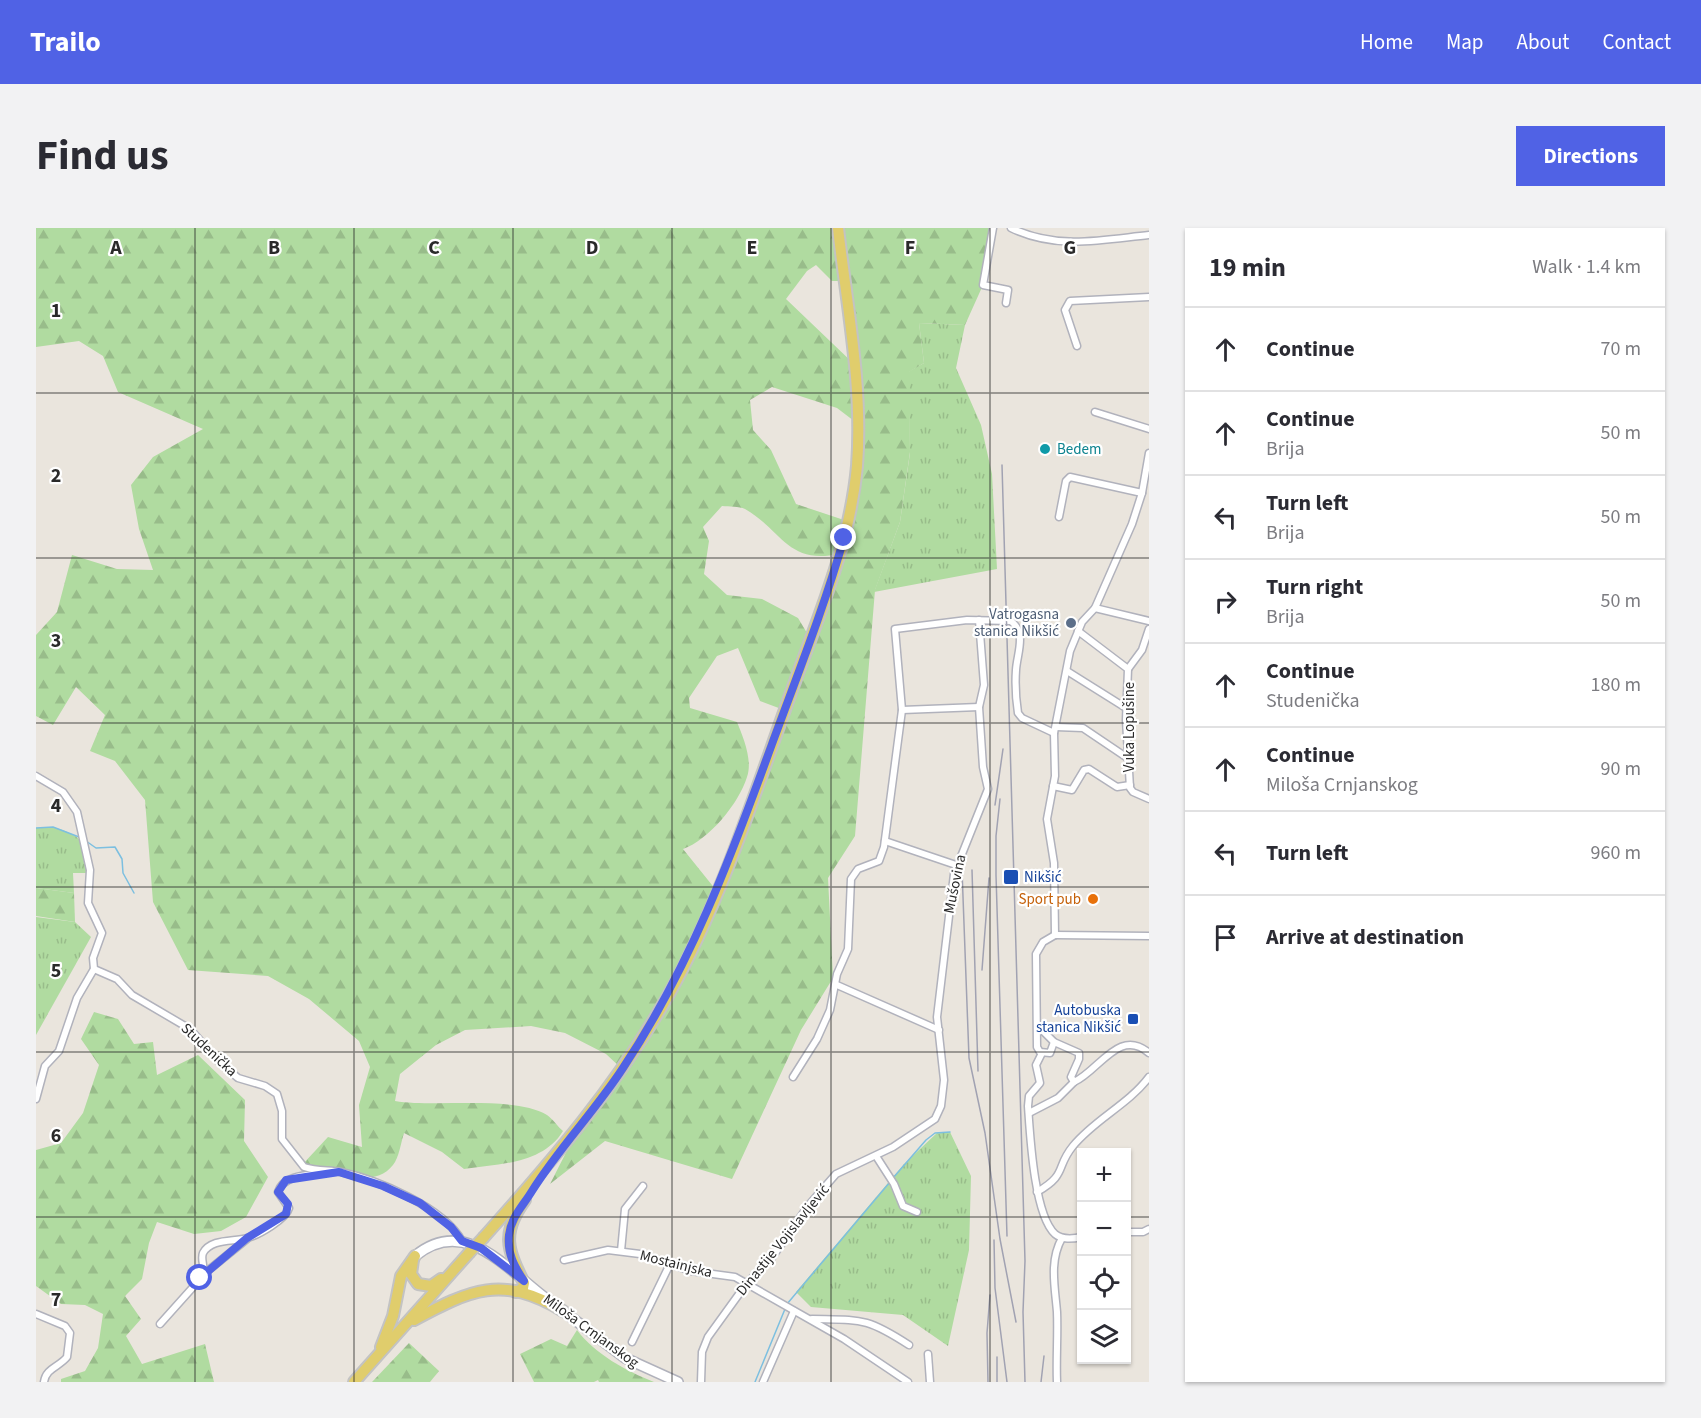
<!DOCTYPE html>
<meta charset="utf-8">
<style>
:root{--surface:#fff;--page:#f2f2f3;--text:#2b2b33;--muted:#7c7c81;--line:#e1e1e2;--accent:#5062e5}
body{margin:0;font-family:"Source Sans 3",sans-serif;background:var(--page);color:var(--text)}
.controls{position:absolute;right:18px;bottom:18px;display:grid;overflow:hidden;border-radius:0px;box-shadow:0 2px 4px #0004}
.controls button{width:54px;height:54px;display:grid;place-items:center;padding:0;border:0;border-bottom:2px solid var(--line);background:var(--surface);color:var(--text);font:30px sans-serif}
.stop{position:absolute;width:18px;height:18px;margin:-14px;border:4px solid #5062e5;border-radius:50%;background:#fff}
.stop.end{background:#5062e5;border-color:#fff;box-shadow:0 2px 6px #0008}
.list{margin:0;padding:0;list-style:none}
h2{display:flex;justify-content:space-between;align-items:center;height:78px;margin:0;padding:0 24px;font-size:26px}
h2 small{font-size:20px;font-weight:400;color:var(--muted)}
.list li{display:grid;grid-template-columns:39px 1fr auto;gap:18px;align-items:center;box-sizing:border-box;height:84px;padding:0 24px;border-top:2px solid var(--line)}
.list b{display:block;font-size:22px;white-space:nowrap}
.list p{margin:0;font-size:20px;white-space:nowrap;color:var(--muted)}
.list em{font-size:20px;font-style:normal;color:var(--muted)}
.icon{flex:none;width:33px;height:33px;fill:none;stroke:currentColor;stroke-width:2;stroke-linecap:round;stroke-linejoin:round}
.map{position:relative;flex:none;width:1113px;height:1154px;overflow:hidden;border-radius:0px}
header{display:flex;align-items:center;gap:36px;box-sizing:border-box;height:84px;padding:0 30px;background:var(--accent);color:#fff}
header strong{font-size:28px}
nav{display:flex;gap:33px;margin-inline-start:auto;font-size:21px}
.intro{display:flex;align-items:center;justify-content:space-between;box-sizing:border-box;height:144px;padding:0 36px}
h1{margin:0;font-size:42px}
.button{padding:15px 27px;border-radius:0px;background:var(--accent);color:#fff;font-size:21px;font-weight:700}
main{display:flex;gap:36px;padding:0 36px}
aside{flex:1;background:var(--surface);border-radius:0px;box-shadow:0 2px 4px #0004}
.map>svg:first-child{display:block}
.grass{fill:url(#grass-tufts)}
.forest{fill:url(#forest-firs);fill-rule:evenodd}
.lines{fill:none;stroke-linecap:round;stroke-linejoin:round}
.stream{stroke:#7cbfe0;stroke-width:1.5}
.street-casing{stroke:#b1b2bc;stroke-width:9}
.secondary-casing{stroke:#b1b2bc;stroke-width:12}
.primary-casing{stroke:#c3c3c3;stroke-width:14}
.street{stroke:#fff;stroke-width:6}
.secondary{stroke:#fff;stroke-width:9}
.primary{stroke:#e0cd6c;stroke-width:10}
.rail{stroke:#a1a2b2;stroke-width:1.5}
.primary-bridge-casing{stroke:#c3c3c3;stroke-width:14;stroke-linecap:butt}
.primary-bridge{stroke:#e0cd6c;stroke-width:10}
.route{stroke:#5062e5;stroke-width:8}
.grid{fill:none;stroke:#2a2a2a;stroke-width:1.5;stroke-opacity:0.55}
.culture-dot{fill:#0f9aa8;stroke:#fff;stroke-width:2}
.service-dot{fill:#5c6f8a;stroke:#fff;stroke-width:2}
.transit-dot{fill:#1a4fb4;stroke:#fff;stroke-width:2}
.food-dot{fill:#e8710a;stroke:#fff;stroke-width:2}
.labels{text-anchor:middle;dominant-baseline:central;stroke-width:4.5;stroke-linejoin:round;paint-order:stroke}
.culture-label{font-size:15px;fill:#0d838f;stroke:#fff;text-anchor:start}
.service-label{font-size:15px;fill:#4e5e75;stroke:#fff;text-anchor:end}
.street-label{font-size:15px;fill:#2a2a2a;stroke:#fff}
.transit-label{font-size:15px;fill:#164399;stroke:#fff;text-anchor:start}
.food-label{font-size:15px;fill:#c56008;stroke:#fff;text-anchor:end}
.grid-label{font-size:20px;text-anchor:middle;font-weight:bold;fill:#2a2a2a;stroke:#fff;stroke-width:4.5;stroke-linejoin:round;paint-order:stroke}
</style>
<header>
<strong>Trailo</strong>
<nav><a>Home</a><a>Map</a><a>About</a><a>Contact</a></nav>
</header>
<div class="intro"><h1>Find us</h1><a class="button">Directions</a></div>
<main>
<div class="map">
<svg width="1113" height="1154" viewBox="0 0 1113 1154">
<defs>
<pattern id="grass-tufts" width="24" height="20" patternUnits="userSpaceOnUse" patternTransform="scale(1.5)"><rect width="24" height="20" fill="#b0dba0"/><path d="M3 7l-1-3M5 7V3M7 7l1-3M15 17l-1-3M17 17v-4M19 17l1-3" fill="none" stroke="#98bc8a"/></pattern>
<pattern id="forest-firs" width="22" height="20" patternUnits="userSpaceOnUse" patternTransform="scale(1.5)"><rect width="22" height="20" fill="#b0dba0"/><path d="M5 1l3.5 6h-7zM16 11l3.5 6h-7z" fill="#98bc8a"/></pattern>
</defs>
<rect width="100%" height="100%" fill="#eae5dd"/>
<g class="grass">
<polygon points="883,95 929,97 920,140 945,197 956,246 961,341 838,364 864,294 874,225 872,144 888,135"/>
<path d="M17,599C48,608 49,614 54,645H37L38,665L0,660V600Z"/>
<polygon points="0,689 39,694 55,709 0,807"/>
<polygon points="914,904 935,948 933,1022 912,1118 867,1087 775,1079 760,1064 868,936 901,905"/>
</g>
<g class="forest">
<path d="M0,0H959L947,57L929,97L883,95L888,135L873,144L874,224L864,294L839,362L819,608L792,650L797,750L765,802L696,951L569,913L514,956L542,901L586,841L570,826L529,805L495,798L429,802L400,817L364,846L359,873C401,880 476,867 511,887C517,891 522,899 527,903C507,936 463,936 428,941L406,924L368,905C365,914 363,930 357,937C337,963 291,943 266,937L292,909L326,919L323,877L334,839L323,813L273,771L232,748L152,742L117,674L109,572L79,533L54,523L69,487L40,459L17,497L0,488V407L21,384L36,327L81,341L117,342L103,301L95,257L117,229L167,201L82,164L67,128L43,113L0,119ZM780,37L796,53H809L818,136L750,71L771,43ZM736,159L801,180L822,196L811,293L760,276L735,222L717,202L714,172ZM686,278C693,279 703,278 709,281C746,302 751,337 803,326L774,410L762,390L726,371L691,367L668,346L673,313L667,299ZM702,420L724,473L748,482L680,662L647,621C673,612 703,575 711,549C717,532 707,509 701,494L654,480L653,470L681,428Z"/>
<polygon points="0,660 38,665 39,694 0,688"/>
<polygon points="58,784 82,791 98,816 117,814 121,847 162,827 209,872 208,913 232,949 210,989 185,1003 158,1006 121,994 113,1015 106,1051 89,1068 105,1091 90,1108 106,1136 169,1116 178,1154 25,1154 25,1151 49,1143 62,1120 67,1086 49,1077 25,1076 0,1058 0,922 25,915 47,885 63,837 45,811"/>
<path d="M541,1102C559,1126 590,1143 618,1154H563L562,1152L558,1154H498L484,1126L515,1111L531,1118Z"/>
<polygon points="373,1115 403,1143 394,1154 336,1154"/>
</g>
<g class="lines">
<g class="stream">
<polyline points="0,600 17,599 43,609"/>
<polyline points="50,613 60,620 79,619 86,631 87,645 98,665"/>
<polyline points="857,950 890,912 899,905 914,904"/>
<polyline points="751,1076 854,954"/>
<polyline points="719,1154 749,1081"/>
</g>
<g class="street-casing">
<g id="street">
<polyline points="957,0 947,57 972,62 970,75"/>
<path d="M975,0C1021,22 1065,12 1113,7"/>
<polyline points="1041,118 1029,82 1034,73 1113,69"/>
<polyline points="1059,184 1113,201"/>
<polyline points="1023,289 1030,253 1034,249 1106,265"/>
<polyline points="1059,380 1113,393"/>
<polyline points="1042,403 1092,441 1090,492 1094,560 1097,564 1113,571"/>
<polyline points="1092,441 1106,422 1113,401"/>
<polyline points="1031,443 1090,480"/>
<polyline points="866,482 943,479"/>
<polyline points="1020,499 1047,500 1093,531"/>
<path d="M0,548L27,564L41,584L54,642L52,675L66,705L57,730L58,741L81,751L96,767L154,801L183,834L202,850L229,858L241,866L246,883V911L268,939C280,943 293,942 305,944C342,952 407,979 426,1013"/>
<polyline points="1017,558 1036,562 1048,542 1053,541 1081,559 1094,557"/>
<polyline points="849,613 920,637"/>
<polyline points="1019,707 1018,635 1011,591 1019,548 1018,505 1034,423 1046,394 1059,380 1096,296 1106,265 1113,225"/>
<polyline points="1019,707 1113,708"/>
<polyline points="801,757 903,802"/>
<path d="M1003,799L1018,814L1043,825V831L1035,849L1038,854C1063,843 1083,799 1113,825"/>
<polyline points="1018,814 1014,825 1004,824 1001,819 1000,726 1007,714 1019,707"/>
<path d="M1006,825L1000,837L1004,855L993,868L992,878C994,906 998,987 1019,1006C1026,1012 1036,1011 1046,1009"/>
<path d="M757,849L781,811L794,782L801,746L812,721L815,651L822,641L843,633L848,619L866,482L859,401L931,392L975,393C991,406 981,425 980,442C979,456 980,472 982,485L986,490L1018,505"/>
<polyline points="0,871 9,838 23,823 41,770 58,741"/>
<polyline points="993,885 1022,870 1038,854"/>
<polyline points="840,928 858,956 867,978 881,984"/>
<path d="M1001,964C1032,946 1019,940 1037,918C1059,891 1092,877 1113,849"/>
<polyline points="1090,1004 1107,1004 1113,1001"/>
<polyline points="585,1023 589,981 607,958"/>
<polyline points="528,1032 572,1022 604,1026 655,1043 699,1049 808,1111 872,1154"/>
<polyline points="169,1045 211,1011"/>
<path d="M0,1086L29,1098L34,1105L31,1129C23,1139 10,1140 8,1154"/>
<path d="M776,1091C825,1092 830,1089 873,1117"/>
<path d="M124,1096L167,1048C170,1041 164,1032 167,1025C175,1010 198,1014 211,1010C223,1007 250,991 253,980L242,964C247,947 272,947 287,945"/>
<polyline points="596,1114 634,1036"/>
<polyline points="892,1126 894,1154"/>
<polyline points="665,1154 666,1124 672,1109 711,1055 735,1031 772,978 800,946 857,919 899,891 905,878 908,852 901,789 918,646 952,561 947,539 943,479 948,457 943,392"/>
<polyline points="727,1154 758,1083"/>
<path d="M1021,1154C1020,1131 1022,1107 1021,1084C1019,1059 1013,1033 1026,1010"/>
</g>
</g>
<g class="secondary-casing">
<g id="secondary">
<path d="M379,1028C430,986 472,1043 512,1072"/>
<polyline points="523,1080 589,1130 642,1154"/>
</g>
</g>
<g class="primary-casing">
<g id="primary">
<path d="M448,1009C517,932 582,856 633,766C686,671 719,564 756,462C782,389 814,316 821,238C827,158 811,79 802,0"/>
<polyline points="377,1032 375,1046 382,1056 395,1058 405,1051"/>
<path d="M480,1064L487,1060L488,1055C471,1021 465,1005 489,972"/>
<path d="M378,1092C434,1062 466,1046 527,1083"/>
<polyline points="345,1119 357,1088 365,1048 379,1028"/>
<polyline points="318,1154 433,1025"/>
</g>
</g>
<use href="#street" class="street"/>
<use href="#secondary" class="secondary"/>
<use href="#primary" class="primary"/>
<g class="rail">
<polyline points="966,237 989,1033 987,1084 989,1154"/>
<polyline points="964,571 960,608 960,647 971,1008"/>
<polyline points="959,577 967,521"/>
<polyline points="926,642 933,830 949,905 964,1011 980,1094"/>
<polyline points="936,642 942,843"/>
<polyline points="946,742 953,650"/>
<polyline points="958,1012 959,1060 971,1154"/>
<polyline points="961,1129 961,1154"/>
<polyline points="952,1154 951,1105 954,1067"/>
<polyline points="1005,1154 1008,1128"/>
</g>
<g class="primary-bridge-casing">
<polyline id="primary-bridge" points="433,1025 448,1009"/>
</g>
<use href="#primary-bridge" class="primary-bridge"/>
</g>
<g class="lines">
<path class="route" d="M164,1050L211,1010L250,986L252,976L242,964L250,952L303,944L347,958L384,975L415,999L426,1013L445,1020L488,1053C478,1038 471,1025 473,1007C475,989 487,978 496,963C523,920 559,883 587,840C654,739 695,629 736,516C761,448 788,380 808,310"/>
</g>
<path class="grid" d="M159,0V1154M318,0V1154M477,0V1154M636,0V1154M795,0V1154M954,0V1154M0,165H1113M0,330H1113M0,495H1113M0,659H1113M0,824H1113M0,989H1046M1090,989H1113"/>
<circle class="culture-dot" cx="1009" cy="221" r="6"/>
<circle class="service-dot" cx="1035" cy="395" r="6"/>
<g class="transit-dot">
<rect x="967" y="641" width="16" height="16" rx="3"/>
<rect x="1091" y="785" width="12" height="12" rx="3"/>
</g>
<circle class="food-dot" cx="1057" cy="671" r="6"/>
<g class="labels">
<g class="culture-label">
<text x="1021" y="221">Bedem</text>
</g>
<g class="service-label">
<text x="1023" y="386">Vatrogasna<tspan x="1023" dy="17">stanica Nikšić</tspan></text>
</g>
<g class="street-label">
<text transform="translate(1093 499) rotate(-90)">Vuka Lopušine</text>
<text transform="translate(919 656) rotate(-78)">Mušovina</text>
<text transform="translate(173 822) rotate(43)">Studenička</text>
<text transform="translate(747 1012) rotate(-51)">Dinastije Vojislavljević</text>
<text transform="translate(640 1036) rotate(14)">Mostainjska</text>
<text transform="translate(555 1103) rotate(36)">Miloša Crnjanskog</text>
</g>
<g class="transit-label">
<text x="988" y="649">Nikšić</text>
<text x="1085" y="782" text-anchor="end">Autobuska<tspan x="1085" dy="17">stanica Nikšić</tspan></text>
</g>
<g class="food-label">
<text x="1045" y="671">Sport pub</text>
</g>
</g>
<g class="grid-label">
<text x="80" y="26">A</text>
<text x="238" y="26">B</text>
<text x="398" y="26">C</text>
<text x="556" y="26">D</text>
<text x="716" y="26">E</text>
<text x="874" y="26">F</text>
<text x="1034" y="26">G</text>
<text x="20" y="89">1</text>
<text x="20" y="254">2</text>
<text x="20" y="419">3</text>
<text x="20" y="584">4</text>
<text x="20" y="749">5</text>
<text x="20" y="914">6</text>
<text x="20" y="1078">7</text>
</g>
</svg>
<div class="controls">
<button>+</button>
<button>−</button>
<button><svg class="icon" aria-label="locate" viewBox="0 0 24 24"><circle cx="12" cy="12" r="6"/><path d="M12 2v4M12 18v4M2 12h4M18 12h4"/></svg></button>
<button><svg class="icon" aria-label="layers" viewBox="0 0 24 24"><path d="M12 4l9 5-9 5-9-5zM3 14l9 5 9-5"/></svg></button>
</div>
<div class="stop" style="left:164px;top:1050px"></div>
<div class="stop end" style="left:808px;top:310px"></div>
</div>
<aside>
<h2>19 min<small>Walk · 1.4 km</small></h2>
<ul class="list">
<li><svg class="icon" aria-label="ahead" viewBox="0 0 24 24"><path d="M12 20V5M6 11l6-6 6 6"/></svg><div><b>Continue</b></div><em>70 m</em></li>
<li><svg class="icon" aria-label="ahead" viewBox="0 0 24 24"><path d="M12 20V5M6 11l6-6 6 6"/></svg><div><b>Continue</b><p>Brija</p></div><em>50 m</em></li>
<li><svg class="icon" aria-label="left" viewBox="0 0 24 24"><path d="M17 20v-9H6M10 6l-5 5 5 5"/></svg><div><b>Turn left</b><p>Brija</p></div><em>50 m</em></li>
<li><svg class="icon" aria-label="right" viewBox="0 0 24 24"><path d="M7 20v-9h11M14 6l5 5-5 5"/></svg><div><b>Turn right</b><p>Brija</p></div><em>50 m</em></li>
<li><svg class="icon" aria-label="ahead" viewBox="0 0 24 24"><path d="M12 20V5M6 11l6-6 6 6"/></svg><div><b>Continue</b><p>Studenička</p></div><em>180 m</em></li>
<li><svg class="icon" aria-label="ahead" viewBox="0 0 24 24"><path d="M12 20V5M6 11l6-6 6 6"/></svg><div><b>Continue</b><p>Miloša Crnjanskog</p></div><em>90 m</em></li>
<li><svg class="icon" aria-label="left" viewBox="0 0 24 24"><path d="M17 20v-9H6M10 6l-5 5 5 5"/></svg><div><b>Turn left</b></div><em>960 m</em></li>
<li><svg class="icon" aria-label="arrive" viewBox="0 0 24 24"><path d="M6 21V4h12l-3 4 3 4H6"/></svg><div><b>Arrive at destination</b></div></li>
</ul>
</aside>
</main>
